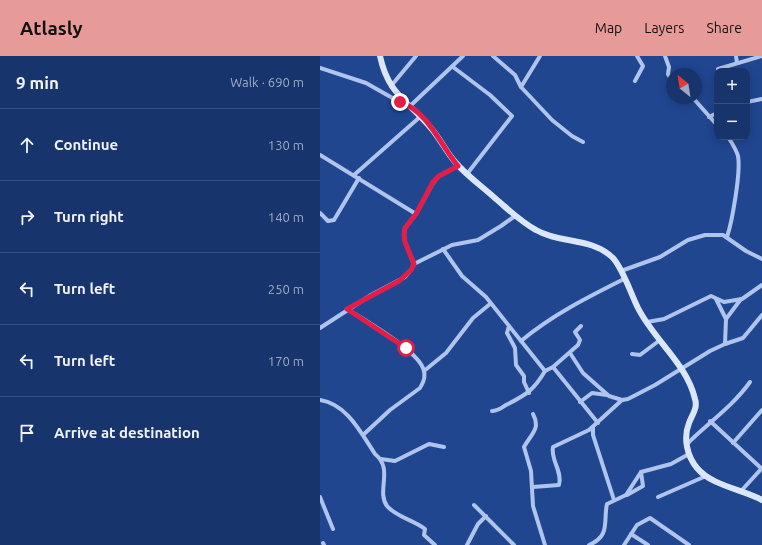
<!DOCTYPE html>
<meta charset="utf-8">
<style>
:root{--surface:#18346c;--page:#213c72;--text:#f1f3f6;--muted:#9faac2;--line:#364f7f;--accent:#e69b98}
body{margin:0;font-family:Ubuntu,sans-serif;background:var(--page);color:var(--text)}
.controls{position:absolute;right:12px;top:12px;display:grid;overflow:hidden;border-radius:8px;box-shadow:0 2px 10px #0003}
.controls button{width:36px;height:36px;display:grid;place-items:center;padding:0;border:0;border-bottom:1px solid var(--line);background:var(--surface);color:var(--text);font:20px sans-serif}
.compass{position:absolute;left:346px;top:12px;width:36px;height:36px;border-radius:50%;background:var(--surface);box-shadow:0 2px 10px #0003;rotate:330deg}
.stop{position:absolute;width:12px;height:12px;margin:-9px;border:3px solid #e11d48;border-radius:50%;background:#fff}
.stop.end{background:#e11d48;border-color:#fff;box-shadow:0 1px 4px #0008}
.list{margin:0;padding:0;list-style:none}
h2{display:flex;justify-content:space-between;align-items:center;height:52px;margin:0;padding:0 16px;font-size:17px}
h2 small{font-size:13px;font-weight:400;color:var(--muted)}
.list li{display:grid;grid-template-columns:26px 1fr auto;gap:12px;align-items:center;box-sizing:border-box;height:72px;padding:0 16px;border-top:1px solid var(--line)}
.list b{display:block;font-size:15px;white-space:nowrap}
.list em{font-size:13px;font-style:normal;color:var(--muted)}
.icon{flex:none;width:22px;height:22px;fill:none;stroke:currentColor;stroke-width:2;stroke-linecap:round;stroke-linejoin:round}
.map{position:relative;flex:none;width:442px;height:489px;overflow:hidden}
header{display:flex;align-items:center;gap:24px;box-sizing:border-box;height:56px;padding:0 20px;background:var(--accent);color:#111}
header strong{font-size:19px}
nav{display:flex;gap:22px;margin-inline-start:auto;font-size:14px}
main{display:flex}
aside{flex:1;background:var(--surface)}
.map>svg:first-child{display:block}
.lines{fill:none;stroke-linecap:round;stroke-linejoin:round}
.street{stroke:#b0c5ed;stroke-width:4}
.secondary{stroke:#dce6fa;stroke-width:6}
.route{stroke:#e11d48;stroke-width:5}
</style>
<header>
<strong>Atlasly</strong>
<nav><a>Map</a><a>Layers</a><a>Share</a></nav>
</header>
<main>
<aside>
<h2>9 min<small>Walk · 690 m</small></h2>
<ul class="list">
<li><svg class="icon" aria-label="ahead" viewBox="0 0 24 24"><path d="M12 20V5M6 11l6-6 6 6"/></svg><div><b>Continue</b></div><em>130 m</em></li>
<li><svg class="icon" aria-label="right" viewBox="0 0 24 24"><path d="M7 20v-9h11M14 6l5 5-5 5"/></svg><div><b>Turn right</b></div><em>140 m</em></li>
<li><svg class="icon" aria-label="left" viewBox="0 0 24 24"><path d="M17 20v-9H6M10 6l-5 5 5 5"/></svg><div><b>Turn left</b></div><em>250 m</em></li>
<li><svg class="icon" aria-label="left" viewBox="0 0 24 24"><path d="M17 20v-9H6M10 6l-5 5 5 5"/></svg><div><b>Turn left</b></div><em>170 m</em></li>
<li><svg class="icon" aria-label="arrive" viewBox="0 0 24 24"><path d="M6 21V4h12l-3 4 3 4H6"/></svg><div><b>Arrive at destination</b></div></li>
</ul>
</aside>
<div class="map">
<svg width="442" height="489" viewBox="0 0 442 489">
<rect width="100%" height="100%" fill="#204690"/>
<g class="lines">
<g class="street">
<polyline points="173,0 195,19 201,31 232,64 252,80 263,86"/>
<polyline points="345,0 349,11 348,18 352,25"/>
<polyline points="416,0 417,7"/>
<polyline points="133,11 170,39 192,60 147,118"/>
<polyline points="0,12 46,27 76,44 86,47"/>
<polyline points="398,13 442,0"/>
<polyline points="315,25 323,10 317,0"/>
<polyline points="71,30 96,0"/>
<polyline points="201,31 220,0"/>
<polyline points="373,42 397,69"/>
<polyline points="427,46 442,43"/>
<polyline points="89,51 143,0"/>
<polyline points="389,61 397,57"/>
<polyline points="0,99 96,158"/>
<polyline points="34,119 101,60"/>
<polyline points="0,157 8,165 14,164 39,122"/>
<path d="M407,181C412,166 421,116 418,100C416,93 412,87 408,81"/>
<polyline points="123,193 142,220 166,241 225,315 233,311 258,289 260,284 255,276 261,270"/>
<polyline points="94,208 132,189 158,184 181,170 195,160"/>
<polyline points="301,215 340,201 368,184 385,179 403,179 426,195 442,203"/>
<polyline points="396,243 406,263"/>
<path d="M27,253C46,265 95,293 103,312C106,319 104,326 100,332L70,354L43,379"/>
<polyline points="327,266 344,263 391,240 404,246 422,243 442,229"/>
<polyline points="189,270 187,277 195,292 196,309 204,320 204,326 209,337"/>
<polyline points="0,272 51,239 85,221 91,214 94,208 85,186 84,179 85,172 96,158 113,127 119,120 138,110"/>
<path d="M201,285C232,259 268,241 304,223"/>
<polyline points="405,288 406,263 421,243"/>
<polyline points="250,297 263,317 289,340 302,344 308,343 335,329 390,295 405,288 423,282 442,259"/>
<polyline points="312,298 320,299 340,284"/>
<polyline points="233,311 278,367"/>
<polyline points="104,315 126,297 153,262 170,248"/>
<path d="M0,344C27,348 41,377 55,398C74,413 56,435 67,450C76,461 94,464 105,473L104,479L115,489"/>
<polyline points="260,346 272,337 287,339"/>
<path d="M172,355C178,355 181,352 186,349C206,339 214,334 225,315"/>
<path d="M213,358C221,373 211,378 204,391L211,415L213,450L225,489"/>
<polyline points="390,365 442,413"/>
<polyline points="273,371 273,379 294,444"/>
<polyline points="413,387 442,354"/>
<path d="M367,388C388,367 413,350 430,326"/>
<polyline points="61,403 75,405 109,388 124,391"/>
<path d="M213,431L239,429C243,416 230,403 233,391L269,374L302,344"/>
<polyline points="422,434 442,412"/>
<polyline points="307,439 323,430 321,416"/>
<polyline points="0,441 13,473"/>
<polyline points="338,441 386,420"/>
<polyline points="154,449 194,489"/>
<polyline points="311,478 328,489"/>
<polyline points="3,487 4,489"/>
<polyline points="147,489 158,468 166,460"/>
<path d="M269,489C291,480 283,465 287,448L306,439L321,416L351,408L369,398"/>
<polyline points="304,489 317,469 330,462 369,489"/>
</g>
<path class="secondary" d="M60,0C68,38 87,44 110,71C120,82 126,96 136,107C147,120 163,131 176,143C189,154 201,166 216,174C240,188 272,181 293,202C303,213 311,238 318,252C334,284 367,308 375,343C378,352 372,359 369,367C363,382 367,400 377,412C392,430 422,433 442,444"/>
</g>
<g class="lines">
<path class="route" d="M80,46C107,54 121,90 138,110L119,120L113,126L96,158L85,172L84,179L85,186L94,208L91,214L79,225L27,253L86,292"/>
</g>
</svg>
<div class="controls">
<button>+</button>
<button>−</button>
</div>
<svg class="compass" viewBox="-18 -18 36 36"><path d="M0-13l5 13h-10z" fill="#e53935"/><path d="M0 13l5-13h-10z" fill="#9faac2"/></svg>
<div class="stop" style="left:86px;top:292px"></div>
<div class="stop end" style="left:80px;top:46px"></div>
</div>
</main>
